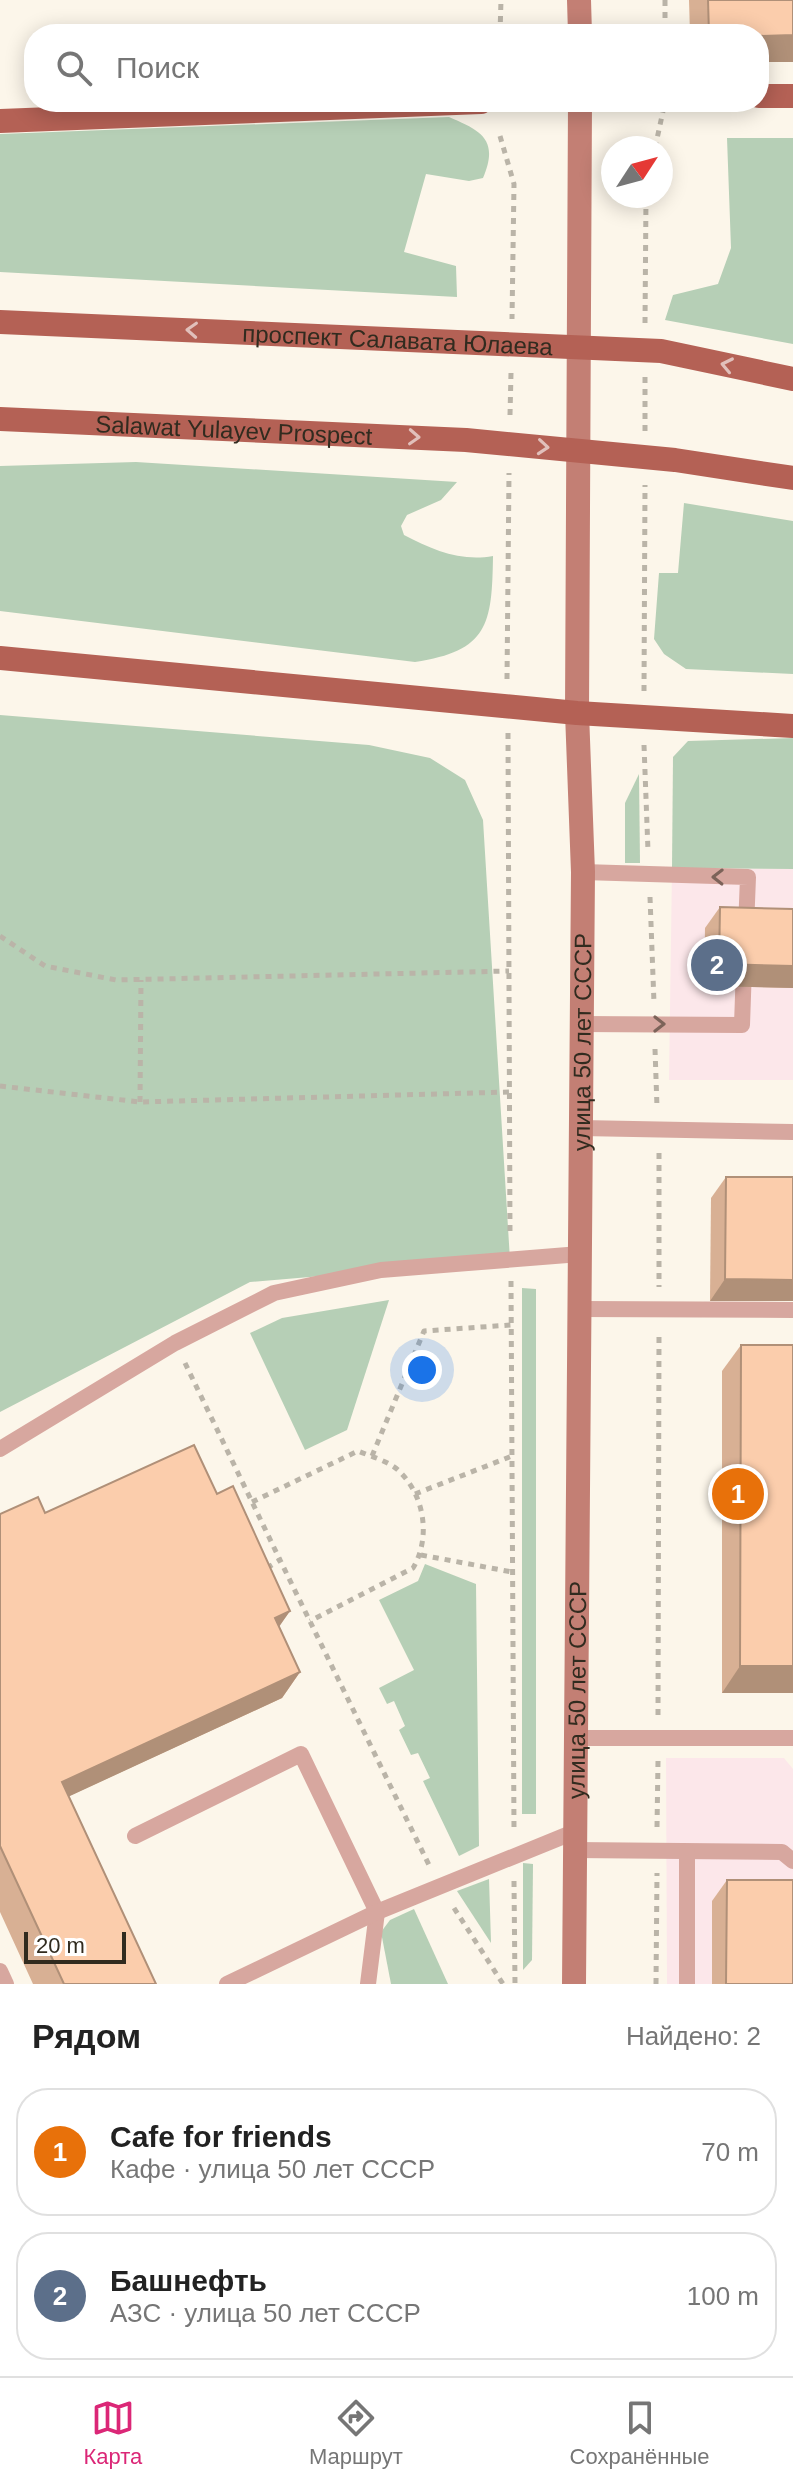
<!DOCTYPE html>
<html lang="ru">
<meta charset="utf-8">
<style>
:root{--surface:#fff;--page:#f2f2f2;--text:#222;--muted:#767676;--line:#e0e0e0;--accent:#db2777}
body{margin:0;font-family:Arial,sans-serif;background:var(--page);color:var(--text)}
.compass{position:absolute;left:601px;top:136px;width:72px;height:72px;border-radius:50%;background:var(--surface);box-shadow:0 4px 20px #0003;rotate:54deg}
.scale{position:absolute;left:24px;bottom:20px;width:102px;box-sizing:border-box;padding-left:8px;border:4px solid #312b1f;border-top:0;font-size:22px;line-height:28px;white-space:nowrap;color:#312b1f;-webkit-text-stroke:6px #fff;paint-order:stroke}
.you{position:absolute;left:422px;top:1370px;width:28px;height:28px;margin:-20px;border:6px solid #fff;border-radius:50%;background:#1a73e8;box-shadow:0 0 0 12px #1a73e833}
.badge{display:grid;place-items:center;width:52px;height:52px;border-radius:50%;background:var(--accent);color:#fff;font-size:26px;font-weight:700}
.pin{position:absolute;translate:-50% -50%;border:4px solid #fff;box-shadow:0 2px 8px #0006}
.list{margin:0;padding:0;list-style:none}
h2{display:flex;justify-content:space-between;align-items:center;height:104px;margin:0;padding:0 32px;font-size:34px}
h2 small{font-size:26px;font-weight:400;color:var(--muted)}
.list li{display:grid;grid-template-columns:52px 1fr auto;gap:24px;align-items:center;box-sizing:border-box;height:128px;margin:0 16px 16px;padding:0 16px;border:2px solid var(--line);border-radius:32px}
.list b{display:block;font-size:30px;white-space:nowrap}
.list p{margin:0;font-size:26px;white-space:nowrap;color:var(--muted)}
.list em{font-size:26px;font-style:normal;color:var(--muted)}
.icon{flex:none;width:44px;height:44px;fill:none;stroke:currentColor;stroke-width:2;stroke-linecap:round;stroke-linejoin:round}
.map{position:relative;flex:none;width:793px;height:1984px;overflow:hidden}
.search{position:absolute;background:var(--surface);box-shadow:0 4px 20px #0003;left:24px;right:24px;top:24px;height:88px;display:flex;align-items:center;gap:20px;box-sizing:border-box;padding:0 28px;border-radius:32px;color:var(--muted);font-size:30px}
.sheet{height:392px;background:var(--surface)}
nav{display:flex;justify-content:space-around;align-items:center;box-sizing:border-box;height:112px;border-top:2px solid var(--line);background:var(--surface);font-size:22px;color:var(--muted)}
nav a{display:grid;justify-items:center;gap:4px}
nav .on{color:var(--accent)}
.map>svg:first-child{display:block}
.commercial{fill:#fce7ea}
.green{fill:#b6cfb6}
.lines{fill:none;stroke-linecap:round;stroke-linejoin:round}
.path{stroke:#bab4a8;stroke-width:5;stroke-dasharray:6 6;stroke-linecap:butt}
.service{stroke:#d7a79f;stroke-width:16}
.secondary{stroke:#c37f74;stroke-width:24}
.primary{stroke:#b46155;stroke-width:24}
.wall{fill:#d8b094}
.shaded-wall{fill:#b09078}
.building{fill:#fbcdac;stroke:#b09078;stroke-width:2}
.oneway{stroke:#e1c0bb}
.oneway2{stroke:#7c6359}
.labels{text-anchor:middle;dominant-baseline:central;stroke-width:7;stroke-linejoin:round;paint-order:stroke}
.street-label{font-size:24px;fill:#312b1f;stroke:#fff}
</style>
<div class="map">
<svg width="793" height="1984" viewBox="0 0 793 1984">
<rect width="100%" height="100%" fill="#fcf6ea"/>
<g class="commercial">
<polygon points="672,868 793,869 793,1080 669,1080"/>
<polygon points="666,1758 784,1758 793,1769 793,1984 667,1984"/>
</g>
<g class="green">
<path d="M449,117C482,131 499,140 483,178L469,181L426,174L404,252L456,266L457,297L0,272V134Z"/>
<polygon points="727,138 793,138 793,344 665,320 673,295 718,284 731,248"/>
<path d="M136,462L457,482L441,500L407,515L401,526L404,535C433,550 461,562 493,556C492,625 488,651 415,662L0,611V466Z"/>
<polygon points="684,503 793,521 793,674 686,669 664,654 654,639 659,573 678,573"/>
<polygon points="0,715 369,745 430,758 465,780 483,820 510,1260 250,1282 0,1412"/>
<polygon points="793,738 793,869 672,868 673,757 688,741"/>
<polygon points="639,774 640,863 625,863 625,803"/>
<polygon points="522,1288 536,1289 536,1814 522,1814"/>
<polygon points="389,1300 347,1430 305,1450 250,1333 282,1318"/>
<polygon points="425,1564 476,1584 479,1846 459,1856 423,1781 430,1778 418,1753 411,1755 399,1730 405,1726 394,1701 387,1704 379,1688 414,1670 379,1600 418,1581"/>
<polygon points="523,1863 533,1864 532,1960 523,1970"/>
<polygon points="489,1879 491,1943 457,1891"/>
<polygon points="414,1909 448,1984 391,1984 381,1932 390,1920"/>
</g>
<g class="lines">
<g class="path">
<polyline points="665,0 665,34"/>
<polyline points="500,34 501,0"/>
<polyline points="500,136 514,184 512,319"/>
<polyline points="655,148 665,102"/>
<polyline points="645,323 646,196"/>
<polyline points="510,415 511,373"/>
<polyline points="645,431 645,377"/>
<polyline points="507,679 509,473"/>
<polyline points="644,691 645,485"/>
<polyline points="508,733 510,1235"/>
<polyline points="644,745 648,851"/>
<polyline points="650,897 654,1003"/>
<polyline points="0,936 45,966 116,980 509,971"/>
<polyline points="655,1049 657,1107"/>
<polyline points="0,1086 140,1102 510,1092"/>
<polyline points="140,1102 141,980"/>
<polyline points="659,1153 659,1287"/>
<polyline points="511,1281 514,1831"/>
<polyline points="185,1363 280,1560"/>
<polyline points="372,1456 424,1331 511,1325"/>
<polyline points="415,1494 512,1456"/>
<path d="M252,1502L358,1451C370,1456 388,1461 398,1470C425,1495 431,1538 413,1568L310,1621"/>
<polyline points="421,1555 512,1572"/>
<polyline points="267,1568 280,1560 429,1865"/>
<polyline points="658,1715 659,1333"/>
<polyline points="657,1827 658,1761"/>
<polyline points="514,1881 515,1984"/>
<polyline points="454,1908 503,1984"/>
<polyline points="656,1984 657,1873"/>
</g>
<g class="service">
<polyline points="583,872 748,877 746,928"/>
<polyline points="581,1024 742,1025 744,967"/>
<polyline points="581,1128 793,1132"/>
<polyline points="580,1309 793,1310"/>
<polyline points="0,1449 175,1343 274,1293 381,1270 580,1254"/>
<polyline points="576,1738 793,1738"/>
<polyline points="135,1836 301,1754 377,1912 368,1984"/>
<polyline points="574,1850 782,1852 793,1861"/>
<polyline points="0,1971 6,1984"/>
<polyline points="227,1984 377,1912 574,1832"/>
<polyline points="687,1984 687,1852"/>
</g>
<g class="secondary">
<polyline points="579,0 580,34"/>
<path id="s1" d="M574,1984L583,872L577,713L580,102"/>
</g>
<g class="primary">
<polyline points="759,96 793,96"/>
<polyline points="0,121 481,102"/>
<path id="s2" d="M0,322L661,351L793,379"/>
<path id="s3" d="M0,419L466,440L675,460L793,478"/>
<polyline points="0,658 577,713 793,726"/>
</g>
</g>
<g class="wall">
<polygon points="689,0 793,0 759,34 690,34"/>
<polygon points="720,907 793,909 793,988 704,986 705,928"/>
<polygon points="726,1177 793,1301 710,1301 711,1198"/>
<polygon points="741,1345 793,1693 722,1693 722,1371"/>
<polygon points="217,1494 290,1611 279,1626 300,1672 282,1698 69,1796 156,1984 33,1984 0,1912 0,1514 45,1513"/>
<polygon points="727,1880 793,1984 712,1984 712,1901"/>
</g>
<g class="shaded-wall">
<polygon points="793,35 793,62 759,62 759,36"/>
<polygon points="719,964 793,966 793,988 704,986"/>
<polygon points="725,1279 793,1280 793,1301 710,1301"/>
<polygon points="290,1611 272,1637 275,1618"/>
<polygon points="740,1666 793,1666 793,1693 722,1693"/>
<polygon points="300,1672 282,1698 44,1808 62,1782"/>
</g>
<g class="building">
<polygon points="708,0 793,0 793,35 759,36 759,34 709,34"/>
<polygon points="720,907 793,909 793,966 719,964"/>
<polygon points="726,1177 793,1177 793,1280 725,1279"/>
<polygon points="741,1345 793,1345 793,1666 740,1666"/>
<polygon points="194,1445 217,1494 233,1486 290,1611 275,1618 300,1672 62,1782 156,1984 64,1984 0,1846 0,1514 38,1497 45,1513"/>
<polygon points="727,1880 793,1880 793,1984 726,1984"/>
</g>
<defs><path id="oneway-chevron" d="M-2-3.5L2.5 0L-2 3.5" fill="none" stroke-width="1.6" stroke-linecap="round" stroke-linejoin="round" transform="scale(2)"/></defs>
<g class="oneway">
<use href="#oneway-chevron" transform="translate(192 330) rotate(-177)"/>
<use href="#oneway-chevron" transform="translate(727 365) rotate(-168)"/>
<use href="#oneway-chevron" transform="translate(414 437) rotate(3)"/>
<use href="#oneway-chevron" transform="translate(543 447) rotate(5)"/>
</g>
<g class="oneway2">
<use href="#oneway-chevron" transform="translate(718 877) rotate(-179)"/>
<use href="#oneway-chevron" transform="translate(659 1024)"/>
</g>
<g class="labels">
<g class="street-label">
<text stroke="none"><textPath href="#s2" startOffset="398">проспект Салавата Юлаева</textPath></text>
<text stroke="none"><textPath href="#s3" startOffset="234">Salawat Yulayev Prospect</textPath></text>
<text stroke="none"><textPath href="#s1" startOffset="942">улица 50 лет СССР</textPath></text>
<text stroke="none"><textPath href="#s1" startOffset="294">улица 50 лет СССР</textPath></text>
</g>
</g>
</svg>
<svg class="compass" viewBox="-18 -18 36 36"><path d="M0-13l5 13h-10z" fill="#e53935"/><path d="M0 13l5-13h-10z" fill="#767676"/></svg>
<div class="scale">20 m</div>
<div class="you"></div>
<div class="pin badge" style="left:738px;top:1494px;background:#e8710a">1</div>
<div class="pin badge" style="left:717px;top:965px;background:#5c6f8a">2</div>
<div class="search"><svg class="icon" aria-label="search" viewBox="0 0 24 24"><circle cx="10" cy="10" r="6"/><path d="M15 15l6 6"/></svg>Поиск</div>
</div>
<section class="sheet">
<h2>Рядом<small>Найдено: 2</small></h2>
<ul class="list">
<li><span class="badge" style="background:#e8710a">1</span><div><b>Cafe for friends</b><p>Кафе · улица 50 лет СССР</p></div><em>70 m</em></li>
<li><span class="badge" style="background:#5c6f8a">2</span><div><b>Башнефть</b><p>АЗС · улица 50 лет СССР</p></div><em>100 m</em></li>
</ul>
</section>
<nav>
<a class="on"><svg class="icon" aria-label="map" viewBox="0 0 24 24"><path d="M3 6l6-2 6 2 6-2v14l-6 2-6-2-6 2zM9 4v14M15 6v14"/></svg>Карта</a>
<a><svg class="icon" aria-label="directions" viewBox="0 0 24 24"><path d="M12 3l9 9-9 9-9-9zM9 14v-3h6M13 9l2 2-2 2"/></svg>Маршрут</a>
<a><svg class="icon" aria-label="saved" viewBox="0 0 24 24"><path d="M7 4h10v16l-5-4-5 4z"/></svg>Сохранённые</a>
</nav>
